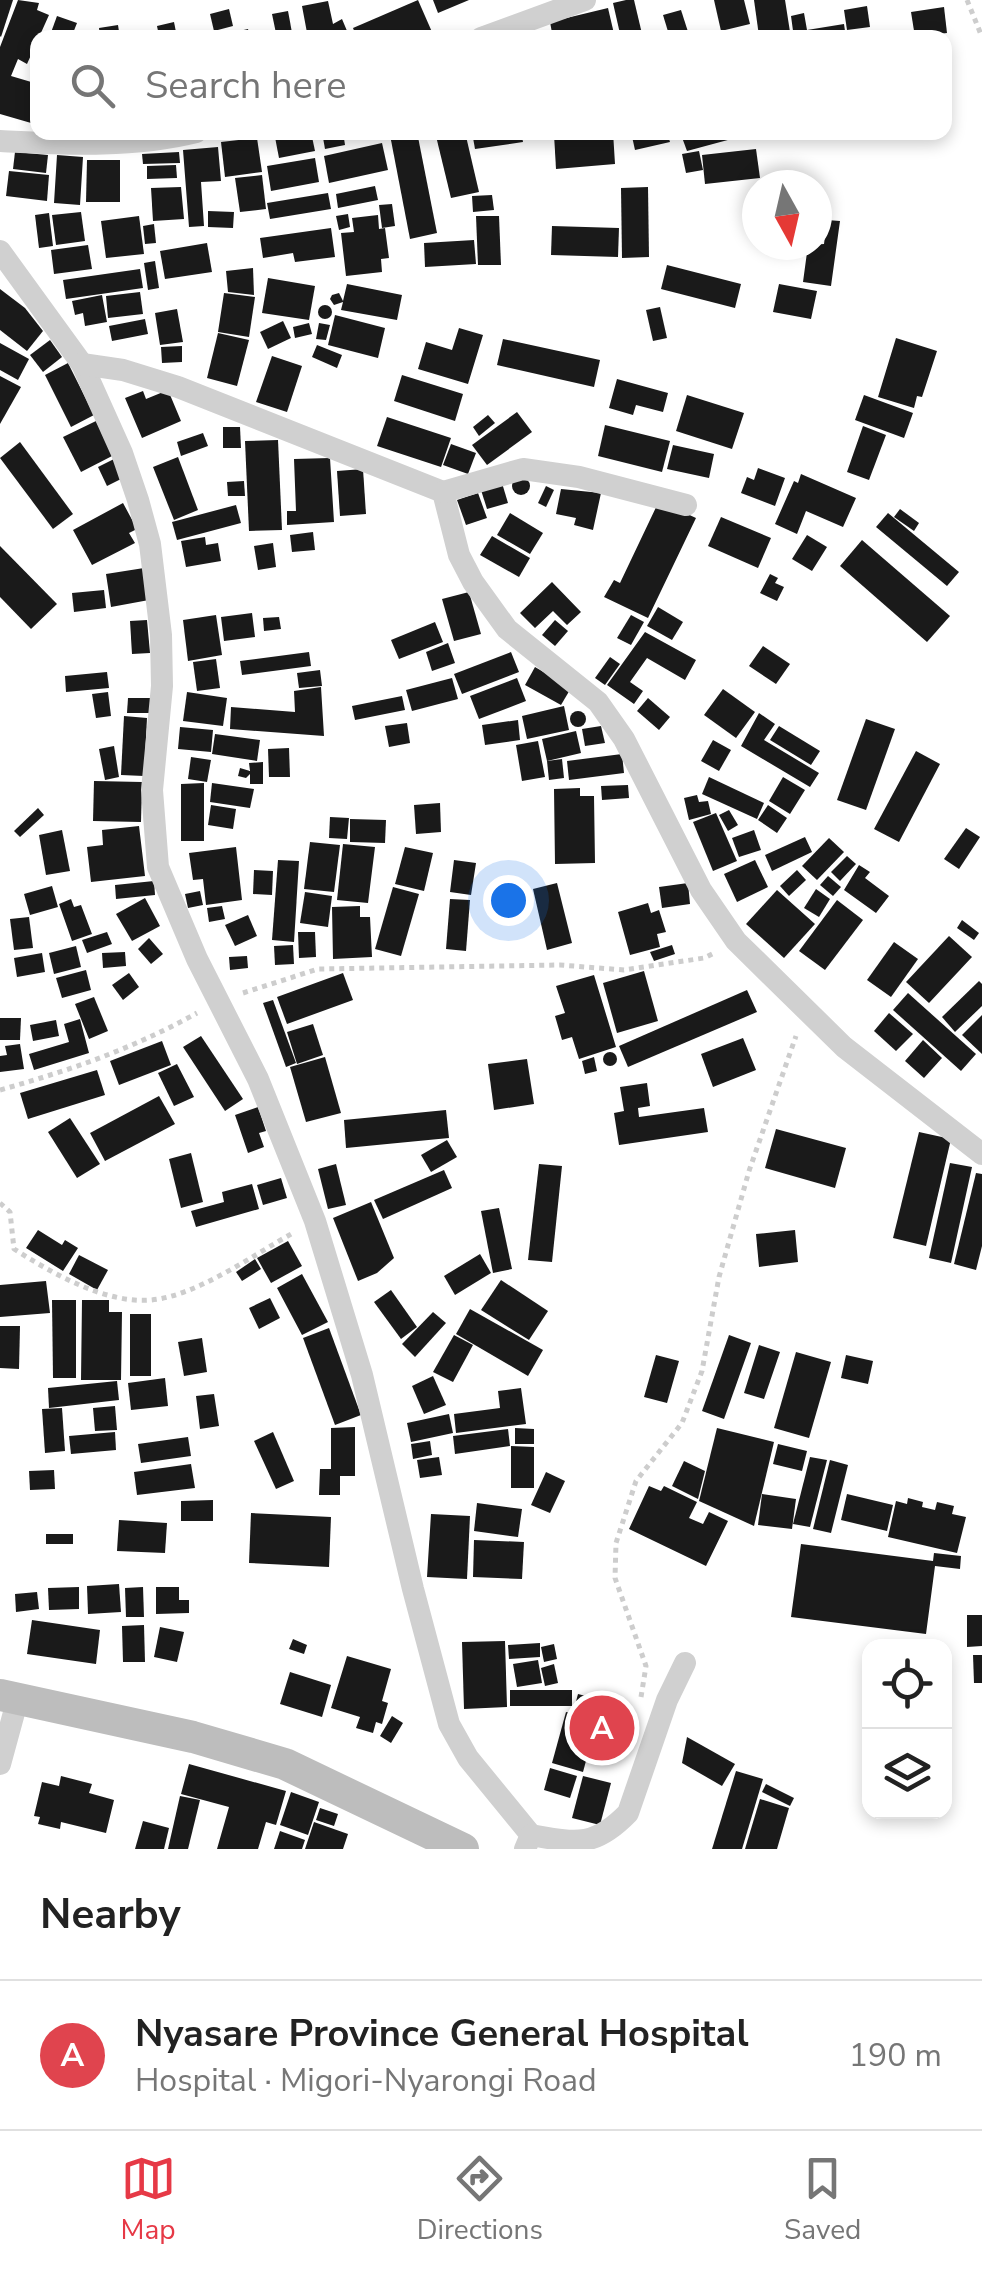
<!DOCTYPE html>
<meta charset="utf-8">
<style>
:root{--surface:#fff;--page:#f2f2f2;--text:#222;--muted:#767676;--line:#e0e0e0;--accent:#e63946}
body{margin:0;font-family:"Nunito Sans",sans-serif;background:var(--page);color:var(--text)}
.controls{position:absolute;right:30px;bottom:30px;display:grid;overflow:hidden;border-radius:20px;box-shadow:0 5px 15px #0003}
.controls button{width:90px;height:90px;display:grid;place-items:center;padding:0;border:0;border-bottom:2px solid var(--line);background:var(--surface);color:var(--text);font:50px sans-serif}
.compass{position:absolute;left:742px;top:170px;width:90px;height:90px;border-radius:50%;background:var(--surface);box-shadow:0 5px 15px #0003;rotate:172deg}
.you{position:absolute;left:508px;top:900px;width:35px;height:35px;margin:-25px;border:8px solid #fff;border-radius:50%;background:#1a73e8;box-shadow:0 0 0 15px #1a73e833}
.badge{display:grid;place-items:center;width:65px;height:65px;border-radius:50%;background:var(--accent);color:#fff;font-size:32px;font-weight:700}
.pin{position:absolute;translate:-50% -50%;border:5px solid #fff;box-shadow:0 2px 10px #0006}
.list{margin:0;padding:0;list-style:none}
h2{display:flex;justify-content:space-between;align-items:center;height:130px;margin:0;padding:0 40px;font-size:42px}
h2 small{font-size:32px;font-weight:400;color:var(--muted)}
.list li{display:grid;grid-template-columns:65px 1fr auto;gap:30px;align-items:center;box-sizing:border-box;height:150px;padding:0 40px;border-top:2px solid var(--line)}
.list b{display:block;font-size:38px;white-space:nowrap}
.list p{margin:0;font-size:32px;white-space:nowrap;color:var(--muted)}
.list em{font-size:32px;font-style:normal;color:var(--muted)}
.icon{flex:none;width:55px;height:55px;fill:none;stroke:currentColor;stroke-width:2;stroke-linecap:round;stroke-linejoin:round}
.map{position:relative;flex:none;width:982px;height:1849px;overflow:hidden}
.search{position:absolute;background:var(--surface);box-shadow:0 5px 15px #0003;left:30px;right:30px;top:30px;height:110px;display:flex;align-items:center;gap:25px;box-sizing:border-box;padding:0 35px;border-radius:20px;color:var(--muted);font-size:38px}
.sheet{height:280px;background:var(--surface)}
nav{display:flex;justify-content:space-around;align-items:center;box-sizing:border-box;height:140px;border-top:2px solid var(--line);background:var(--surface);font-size:28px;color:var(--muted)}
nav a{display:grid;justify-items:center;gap:5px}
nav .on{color:var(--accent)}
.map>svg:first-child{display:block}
.building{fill:#1a1a1a}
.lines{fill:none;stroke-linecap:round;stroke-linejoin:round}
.path{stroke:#cdcdcd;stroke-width:5;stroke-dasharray:5 5;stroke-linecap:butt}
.street{stroke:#d0d0d0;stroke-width:22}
.secondary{stroke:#bdbdbd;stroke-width:32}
</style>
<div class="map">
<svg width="982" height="1849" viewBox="0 0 982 1849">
<rect width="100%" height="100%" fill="#fff"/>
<g class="building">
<polygon points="0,0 13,0 1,37 0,36"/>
<polygon points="18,0 39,3 37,10 49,15 27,64 18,59 11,76 38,84 38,125 0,114 0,47"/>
<polygon points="418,0 432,32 418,38 357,38 353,28"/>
<polygon points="433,0 469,0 438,13"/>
<polygon points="626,0 634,0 643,38 621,38 613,3"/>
<polygon points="714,0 744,0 750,24 721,31"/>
<polygon points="754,0 785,0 790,32 759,36"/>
<polygon points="328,1 333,24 342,19 350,38 308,38 302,6"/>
<polygon points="867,6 870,27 847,30 844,10"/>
<polygon points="944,7 947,33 915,37 911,12"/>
<polygon points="608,8 615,38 553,38 550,22"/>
<polygon points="229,9 233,26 214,31 210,14"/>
<polygon points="681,10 690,38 670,38 663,15"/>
<polygon points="288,11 293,38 277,38 272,14"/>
<polygon points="804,13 807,30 844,24 846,38 794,38 791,16"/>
<polygon points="57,16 77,23 71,38 49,38"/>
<polygon points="174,22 176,32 159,36 157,26"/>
<polygon points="118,25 120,38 100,38 99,28"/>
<polygon points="248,29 250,38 217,38 217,36"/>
<polygon points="274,132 311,132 315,151 279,158"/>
<polygon points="322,132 343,132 345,145 325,149"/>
<polygon points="404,132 417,132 437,233 410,239 390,135"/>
<polygon points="435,132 465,132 479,192 451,198"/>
<polygon points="472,132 521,132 523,142 475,149"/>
<polygon points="576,132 613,132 615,164 556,169 554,134"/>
<polygon points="631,132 667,132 670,142 635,150"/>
<polygon points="680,132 750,132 750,134 687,151"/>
<polygon points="257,138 262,172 225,177 221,142"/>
<polygon points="382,143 388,170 329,183 324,156"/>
<polygon points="218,147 221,181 201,182 204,226 189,227 183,150"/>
<polygon points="756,149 760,178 705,184 702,155"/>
<polygon points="699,151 703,170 686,173 682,154"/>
<polygon points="15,152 48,155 46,173 13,169"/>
<polygon points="179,152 180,163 143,164 142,154"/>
<polygon points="57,155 83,157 80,205 54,203"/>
<polygon points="315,158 319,182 271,191 267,166"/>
<polygon points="87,160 120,160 120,202 86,202"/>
<polygon points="176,165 177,178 147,179 147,166"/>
<polygon points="9,171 49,175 47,201 6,196"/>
<polygon points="262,175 266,209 240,212 235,178"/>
<polygon points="375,186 378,200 338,208 336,194"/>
<polygon points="181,187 184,219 153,221 151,188"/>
<polygon points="648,187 649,257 622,258 621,188"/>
<polygon points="328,193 331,209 270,219 267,203"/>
<polygon points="492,195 494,210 473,212 472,196"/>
<polygon points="392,204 395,226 382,228 379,205"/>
<polygon points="208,211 234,212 233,228 208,227"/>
<polygon points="81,212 85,241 56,245 52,215"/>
<polygon points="49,213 53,246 39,248 35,215"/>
<polygon points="348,214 350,227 339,230 336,216"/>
<polygon points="378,215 379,229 385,228 389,258 381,259 382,272 346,276 341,233 354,232 352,218"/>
<polygon points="139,216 144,254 106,258 101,221"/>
<polygon points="476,216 499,216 501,265 478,265"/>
<polygon points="827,220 840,221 831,286 803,282 808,245 824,244"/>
<polygon points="154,224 156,243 145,244 143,226"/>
<polygon points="552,226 619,228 618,257 551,255"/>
<polygon points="331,228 335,257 295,262 293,253 263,258 260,238"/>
<polygon points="474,240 476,264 425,267 424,243"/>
<polygon points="207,243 212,272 165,279 160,251"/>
<polygon points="88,245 92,269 54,274 51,250"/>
<polygon points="155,261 159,288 148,290 144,263"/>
<polygon points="667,265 741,284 735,308 661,289"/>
<polygon points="253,268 254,295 228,292 226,271"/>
<polygon points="140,269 143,288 66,299 63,280"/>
<polygon points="268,278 315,286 309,320 262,313"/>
<polygon points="347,284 402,295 397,320 341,310 343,302 334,305 330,299 332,295 339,293 343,301"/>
<polygon points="779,284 817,291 811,319 773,312"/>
<polygon points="0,289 25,308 43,331 27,351 0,330"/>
<polygon points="140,292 143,314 108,318 106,296"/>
<polygon points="224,293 255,297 249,337 218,332"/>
<polygon points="102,295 107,322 85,326 83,313 75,315 72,301"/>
<circle cx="325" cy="312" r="7"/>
<polygon points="660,307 667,338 653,341 646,310"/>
<polygon points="177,309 183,342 160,345 155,313"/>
<polygon points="335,315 385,328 378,358 328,345"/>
<polygon points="145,319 148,334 112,341 109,326"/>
<polygon points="283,321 291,338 268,349 260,332"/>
<polygon points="309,323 312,334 295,338 293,327"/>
<polygon points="319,323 330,325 326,340 316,339"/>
<polygon points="459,328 483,335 468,384 418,369 426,342 452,350"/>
<polygon points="218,333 249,340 237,386 207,378"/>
<polygon points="896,338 937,351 922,397 917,396 914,408 878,397"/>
<polygon points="503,339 600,360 594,387 497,365"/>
<polygon points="50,340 62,357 43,372 30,355"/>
<polygon points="0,343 29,359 18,380 0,370"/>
<polygon points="317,345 342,355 337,368 312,357"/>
<polygon points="182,346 182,362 162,363 161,347"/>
<polygon points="272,356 302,366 287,412 256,402"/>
<polygon points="68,363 94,415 71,427 45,375"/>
<polygon points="402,375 463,394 455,421 394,401"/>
<polygon points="0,376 21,387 0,424"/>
<polygon points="617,379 668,393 663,412 636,405 633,415 609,408"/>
<polygon points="168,390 181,421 142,438 125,398 143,391 146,399"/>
<polygon points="687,395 744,413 732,449 676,431"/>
<polygon points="864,395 913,413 904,438 855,420"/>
<polygon points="517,412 532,432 487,465 472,445"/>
<polygon points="488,415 495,423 479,436 473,427"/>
<polygon points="387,417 451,438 441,467 377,446"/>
<polygon points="96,421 114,455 81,472 63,437"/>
<polygon points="605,425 670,441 662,472 598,456"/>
<polygon points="863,426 886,435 869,480 847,472"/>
<polygon points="223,427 240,427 241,448 223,448"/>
<polygon points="203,433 208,446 181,456 177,442"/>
<polygon points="278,440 282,530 249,531 245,441"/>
<polygon points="20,442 73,514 53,529 0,458"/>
<polygon points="451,444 476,453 468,474 443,465"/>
<polygon points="673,445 714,454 709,478 667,469"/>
<polygon points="178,457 198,510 174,520 153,467"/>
<polygon points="116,458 125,477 107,486 98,467"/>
<polygon points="330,458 334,522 287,525 287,511 296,511 294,459"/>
<polygon points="758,468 785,478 775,506 741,493 747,477 754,480"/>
<polygon points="363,469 366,514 340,516 337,471"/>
<polygon points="801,474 856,498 843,527 806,511 797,534 775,524 794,481 798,483"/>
<circle cx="521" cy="486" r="9"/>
<polygon points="244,481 245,496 228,496 227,482"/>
<polygon points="502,483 508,503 487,509 481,490"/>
<polygon points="546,486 554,490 546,507 538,503"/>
<polygon points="561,489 601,493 593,530 574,525 576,518 556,514"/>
<polygon points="478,493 487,518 466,525 457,500"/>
<polygon points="659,501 696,518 648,618 604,597 614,580 620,583"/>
<polygon points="123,503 137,529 129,533 135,543 92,565 73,530"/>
<polygon points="236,505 241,523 177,540 172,522"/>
<polygon points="900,509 919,523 914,531 894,517"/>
<polygon points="510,513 543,533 530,554 497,535"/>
<polygon points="888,513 959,572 947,586 876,527"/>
<polygon points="721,517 771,538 758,568 708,546"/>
<polygon points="313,532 315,550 292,552 290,535"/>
<polygon points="807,535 827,547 812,571 792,559"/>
<polygon points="492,536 530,558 519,577 480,555"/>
<polygon points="205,537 206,545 218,543 221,561 186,567 181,541"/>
<polygon points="862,540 950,616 927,642 840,566"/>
<polygon points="273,543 276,567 258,570 254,546"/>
<polygon points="0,546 57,604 31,629 0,597"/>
<polygon points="144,568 149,600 111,607 106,574"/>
<polygon points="770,574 778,578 775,583 784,587 777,601 760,593"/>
<polygon points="552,582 581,612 567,625 553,611 535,628 520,613"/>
<polygon points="104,590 106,608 74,612 72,593"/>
<polygon points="469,592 481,634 454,641 442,599"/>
<polygon points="658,607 683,622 672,640 647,626"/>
<polygon points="252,613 255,637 224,641 221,617"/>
<polygon points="216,615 222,655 188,661 183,620"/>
<polygon points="631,615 644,622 631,645 617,638"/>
<polygon points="279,617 281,629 264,631 263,618"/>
<polygon points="147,620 150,653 132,654 130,621"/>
<polygon points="555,620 568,631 555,646 542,635"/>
<polygon points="435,622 443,642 399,659 391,640"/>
<polygon points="645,632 696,660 685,680 647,658 630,682 643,691 634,704 607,685"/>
<polygon points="448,643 455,663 432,671 426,652"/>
<polygon points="763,646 790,664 776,684 749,666"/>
<polygon points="309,652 311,666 242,675 240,661"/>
<polygon points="511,652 519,672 462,694 454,674"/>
<polygon points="610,657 620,664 605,685 595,678"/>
<polygon points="216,659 220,688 197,691 193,662"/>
<polygon points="535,667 571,688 561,705 525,685"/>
<polygon points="320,670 322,686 299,688 297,673"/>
<polygon points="107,672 109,688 66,692 65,676"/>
<polygon points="452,678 458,699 412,711 406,690"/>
<polygon points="517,678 526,701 479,719 470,696"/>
<polygon points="321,687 324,736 230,729 231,707 295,712 294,691"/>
<polygon points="723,689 755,712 736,738 704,715"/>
<polygon points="108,692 111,716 96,718 92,694"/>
<polygon points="187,692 227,698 223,726 183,721"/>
<polygon points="402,696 405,710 355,720 352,706"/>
<polygon points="128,698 150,698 150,713 127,713"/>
<polygon points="648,698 670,717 659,730 637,711"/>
<polygon points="564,706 569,730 527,739 522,716"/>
<circle cx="578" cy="719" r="8"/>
<polygon points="759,713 775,724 764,740 819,773 810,787 741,746"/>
<polygon points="124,716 147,718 144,776 121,775"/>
<polygon points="866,719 895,729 866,810 837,800"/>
<polygon points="518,720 520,740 485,745 482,725"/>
<polygon points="407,723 410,743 389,747 385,726"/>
<polygon points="601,726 605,743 585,746 582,729"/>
<polygon points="779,726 820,751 811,765 770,740"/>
<polygon points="180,727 213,730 211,752 178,749"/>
<polygon points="576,731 581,753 547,761 542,739"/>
<polygon points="215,734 260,740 257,761 212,754"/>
<polygon points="713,740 731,750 719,771 701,761"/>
<polygon points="538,741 545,777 522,781 516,745"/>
<polygon points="114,746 119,777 105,780 99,749"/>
<polygon points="289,748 290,777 269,777 268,749"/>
<polygon points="916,751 940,764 899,842 874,829"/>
<polygon points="622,754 624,773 569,780 567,761"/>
<polygon points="191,757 211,760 207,782 188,779"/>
<polygon points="562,759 564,778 549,780 547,761"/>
<polygon points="263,762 263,784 250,784 250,774 246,778 238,776 240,768 250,771 249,763"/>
<polygon points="709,777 764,803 757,819 702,794"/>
<polygon points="783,777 805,790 790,814 769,801"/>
<polygon points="94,781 142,782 141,822 93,821"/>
<polygon points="204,783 204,841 181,841 181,784"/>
<polygon points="212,783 254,789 250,808 210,802"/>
<polygon points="628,785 629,798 602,800 601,786"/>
<polygon points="580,788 580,796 594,796 595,863 555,864 554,789"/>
<polygon points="697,795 699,802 708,801 711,814 689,820 684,798"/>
<polygon points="440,803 441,832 416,834 414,805"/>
<polygon points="211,805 236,809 233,829 208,825"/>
<polygon points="768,805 787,818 777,833 758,820"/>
<polygon points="38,808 44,815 20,837 14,831"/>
<polygon points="729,810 738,825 728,831 719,815"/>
<polygon points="716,813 737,861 713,871 693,822"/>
<polygon points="330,817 349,818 347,839 329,838"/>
<polygon points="350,819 386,820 385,843 350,842"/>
<polygon points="139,826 145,876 91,882 87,847 103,845 102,830"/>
<polygon points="966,828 980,837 959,869 944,859"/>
<polygon points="62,830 70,871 46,875 39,835"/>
<polygon points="754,830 761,850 739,857 732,838"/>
<polygon points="805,837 812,852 772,871 765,855"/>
<polygon points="829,838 844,852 817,880 802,866"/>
<polygon points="310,842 340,845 334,892 304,889"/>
<polygon points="343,844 375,847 368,903 337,900"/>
<polygon points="236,847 242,900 206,905 203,879 193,880 189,853"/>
<polygon points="405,847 433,853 424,891 395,884"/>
<polygon points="847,856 856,864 840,881 831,872"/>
<polygon points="278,860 299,861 294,942 272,940"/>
<polygon points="454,860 476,863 471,895 450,892"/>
<polygon points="755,860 768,887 737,902 724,874"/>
<polygon points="859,865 870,872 865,878 889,896 876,913 844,890"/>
<polygon points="254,870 273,871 272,895 253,894"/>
<polygon points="797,870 806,880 789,896 780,886"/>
<polygon points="828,876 841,887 833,896 820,885"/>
<polygon points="154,881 155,895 116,899 115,885"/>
<polygon points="557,883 572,943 547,950 533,889"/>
<polygon points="688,883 690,904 662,908 659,887"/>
<polygon points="52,886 58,907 30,915 24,894"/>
<polygon points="393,887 419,894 401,956 375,949"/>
<polygon points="816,889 830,899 819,917 804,908"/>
<polygon points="777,890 815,924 784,958 746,924"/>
<polygon points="200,891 203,905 188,908 185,894"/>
<polygon points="305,892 332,896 328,927 300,923"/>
<polygon points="145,898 160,926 132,941 116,914"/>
<polygon points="71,899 74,907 81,905 92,934 72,941 59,904"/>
<polygon points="450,899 470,900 466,951 446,949"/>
<polygon points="837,900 863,920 825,970 799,951"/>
<polygon points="648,903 651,913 659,910 666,932 657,934 660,947 630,955 618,912"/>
<polygon points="222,906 225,919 209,922 207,908"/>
<polygon points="360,906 360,917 370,917 372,957 333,959 332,907"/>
<polygon points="248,915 257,936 235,946 225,925"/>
<polygon points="29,917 33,948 14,950 10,919"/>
<polygon points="962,920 979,933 974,940 957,928"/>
<polygon points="107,932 112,944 87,953 82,940"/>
<polygon points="298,932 315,932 316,957 299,958"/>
<polygon points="949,936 972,957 929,1003 906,982"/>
<polygon points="149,938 163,954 151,964 138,949"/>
<polygon points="894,942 918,959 891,997 867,980"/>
<polygon points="293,945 294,964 275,965 274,946"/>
<polygon points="672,945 675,954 654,961 650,952"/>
<polygon points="76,946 81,967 54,974 49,953"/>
<polygon points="125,952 126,966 103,968 102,953"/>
<polygon points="42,953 45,972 17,977 14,958"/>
<polygon points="247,956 248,968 230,970 229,957"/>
<polygon points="86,970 91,990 62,998 56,978"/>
<polygon points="644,971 658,1021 617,1033 603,983"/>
<polygon points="129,973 139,987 123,1000 112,985"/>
<polygon points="343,973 353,1000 287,1024 277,997"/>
<polygon points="594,975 616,1047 579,1059 572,1037 562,1040 555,1016 565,1013 556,986"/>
<polygon points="979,981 982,984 982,1006 955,1032 942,1017"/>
<polygon points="747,990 757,1012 628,1067 619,1046"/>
<polygon points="908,993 976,1054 961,1071 893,1010"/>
<polygon points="94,997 108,1031 89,1039 75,1004"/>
<polygon points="273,1000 296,1063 286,1067 263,1003"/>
<polygon points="889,1013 913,1034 896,1051 874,1031"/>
<polygon points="982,1015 982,1054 962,1035"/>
<polygon points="0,1018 21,1018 20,1040 0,1040"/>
<polygon points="80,1019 89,1053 34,1070 29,1054 69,1042 64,1024"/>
<polygon points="56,1020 59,1036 33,1041 30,1025"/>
<polygon points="313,1024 323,1055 297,1064 287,1032"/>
<polygon points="201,1036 243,1099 225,1111 183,1047"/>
<polygon points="743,1038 756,1070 713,1087 701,1054"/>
<polygon points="923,1040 942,1058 924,1078 905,1061"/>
<polygon points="162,1041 171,1065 119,1085 110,1061"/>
<polygon points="20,1044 24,1069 0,1072 0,1056 7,1055 5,1046"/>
<circle cx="610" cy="1059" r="7"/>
<polygon points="325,1057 341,1113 306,1122 290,1067"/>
<polygon points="594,1057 597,1071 585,1074 582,1061"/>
<polygon points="527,1059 534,1104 494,1110 488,1064"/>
<polygon points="177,1064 194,1097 174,1106 158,1073"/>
<polygon points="97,1070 105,1095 28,1119 20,1093"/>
<polygon points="647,1083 650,1106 638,1108 639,1117 704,1108 708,1132 619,1145 614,1113 624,1111 620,1087"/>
<polygon points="159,1096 175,1124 105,1161 90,1133"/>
<polygon points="258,1107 266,1131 259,1133 264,1147 248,1153 235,1115"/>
<polygon points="446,1110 449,1138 346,1148 344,1120"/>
<polygon points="70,1118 100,1164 77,1178 48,1132"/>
<polygon points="776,1129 846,1148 835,1188 765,1168"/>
<polygon points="919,1132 951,1139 926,1246 893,1238"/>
<polygon points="447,1140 457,1157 431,1172 421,1155"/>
<polygon points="191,1153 203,1202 181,1208 169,1159"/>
<polygon points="950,1163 972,1167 951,1263 929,1258"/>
<polygon points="336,1164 346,1205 328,1209 318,1169"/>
<polygon points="539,1164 562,1166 552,1262 528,1260"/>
<polygon points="444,1170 452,1188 383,1219 374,1200"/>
<polygon points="976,1173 982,1174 982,1246 976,1270 954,1264"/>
<polygon points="281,1178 287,1198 263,1205 257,1185"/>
<polygon points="252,1184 259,1209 196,1227 191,1211 224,1202 222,1192"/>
<polygon points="371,1202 394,1258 377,1273 358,1281 333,1218"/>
<polygon points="499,1208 512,1269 493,1273 481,1211"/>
<polygon points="38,1230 62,1245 65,1240 78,1248 63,1271 26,1248"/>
<polygon points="795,1230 798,1262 759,1267 756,1234"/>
<polygon points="288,1241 302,1266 271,1283 257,1258"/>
<polygon points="480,1254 491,1273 455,1295 444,1276"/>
<polygon points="79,1255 108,1270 97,1290 69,1274"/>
<polygon points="255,1259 261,1269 242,1281 236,1272"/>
<polygon points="302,1274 328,1322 302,1335 277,1288"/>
<polygon points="501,1280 548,1311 529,1340 481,1310"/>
<polygon points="46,1281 50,1313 0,1317 0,1285"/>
<polygon points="391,1290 417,1327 401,1339 374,1302"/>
<polygon points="270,1298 280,1318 259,1329 249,1308"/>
<polygon points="52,1300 76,1300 76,1378 53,1378"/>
<polygon points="82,1300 109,1300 109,1312 122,1312 121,1380 81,1380"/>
<polygon points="470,1309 543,1350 528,1376 456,1334"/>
<polygon points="433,1312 446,1323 415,1357 402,1344"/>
<rect x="130" y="1314" width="21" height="62"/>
<polygon points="0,1326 20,1326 19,1369 0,1368"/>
<polygon points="329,1328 361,1415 335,1425 303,1338"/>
<polygon points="454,1335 473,1345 453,1382 433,1372"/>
<polygon points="729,1335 751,1343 724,1419 702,1411"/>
<polygon points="202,1338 207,1372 184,1376 178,1342"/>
<polygon points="759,1345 780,1352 764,1399 744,1393"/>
<polygon points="796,1352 831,1362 809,1438 774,1428"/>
<polygon points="656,1355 679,1361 667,1403 644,1397"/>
<polygon points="846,1355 873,1361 868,1384 841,1378"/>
<polygon points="433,1376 446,1405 424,1414 412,1386"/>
<polygon points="165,1378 168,1406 131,1410 128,1383"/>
<polygon points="117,1381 119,1400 49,1408 48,1388"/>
<polygon points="521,1388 526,1424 456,1433 454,1414 500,1408 498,1391"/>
<polygon points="214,1394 219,1426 200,1429 196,1396"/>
<polygon points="115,1406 117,1430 95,1431 93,1408"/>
<polygon points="62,1408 65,1451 45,1453 42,1409"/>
<polygon points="449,1414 453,1433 411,1442 407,1423"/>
<polygon points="355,1427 355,1476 340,1476 340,1495 319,1495 320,1469 331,1469 331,1428"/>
<polygon points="515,1428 534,1429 534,1444 515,1444"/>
<polygon points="717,1428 774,1442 754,1526 699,1501"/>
<polygon points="508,1429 510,1446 455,1454 453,1436"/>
<polygon points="115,1432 116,1450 71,1454 69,1436"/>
<polygon points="273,1432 294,1481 276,1489 254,1441"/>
<polygon points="188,1437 191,1456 141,1463 138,1444"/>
<polygon points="430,1441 432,1455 413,1459 411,1444"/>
<polygon points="778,1444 807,1451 802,1471 773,1464"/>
<polygon points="511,1446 534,1447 534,1488 511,1488"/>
<polygon points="439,1457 442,1475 420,1478 417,1460"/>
<polygon points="810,1457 827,1460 810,1527 793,1524"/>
<polygon points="830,1460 848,1465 831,1533 813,1529"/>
<polygon points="684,1461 705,1471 698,1499 672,1486"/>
<polygon points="191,1464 195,1488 137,1495 134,1472"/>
<polygon points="54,1470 55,1489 30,1490 29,1471"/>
<polygon points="546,1472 565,1481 550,1513 531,1505"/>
<polygon points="649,1486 661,1491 664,1486 697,1502 689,1518 703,1524 709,1512 728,1521 706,1566 629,1529"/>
<polygon points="762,1494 796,1499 792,1529 758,1525"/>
<polygon points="847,1494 893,1505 887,1531 841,1520"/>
<polygon points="908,1498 923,1502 922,1507 935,1510 937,1502 954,1506 952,1514 966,1517 957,1553 888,1537 896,1501 907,1504"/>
<polygon points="213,1500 213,1521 181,1521 181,1501"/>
<polygon points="477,1503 522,1509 518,1537 474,1531"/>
<polygon points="251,1513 331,1517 329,1567 249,1563"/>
<polygon points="431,1514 470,1516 467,1579 427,1577"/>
<polygon points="119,1520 167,1523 165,1553 117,1551"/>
<rect x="46" y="1534" width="27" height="10"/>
<polygon points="474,1540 524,1542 522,1579 473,1577"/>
<polygon points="801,1544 933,1561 934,1553 961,1556 960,1569 935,1566 926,1634 791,1617"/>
<polygon points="119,1584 121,1612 88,1614 87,1586"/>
<polygon points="79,1587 79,1609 49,1610 48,1588"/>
<polygon points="143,1587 144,1617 126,1617 125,1588"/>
<polygon points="156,1587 179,1587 179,1600 189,1600 189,1613 156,1614"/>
<polygon points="37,1592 39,1609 16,1612 15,1594"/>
<polygon points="967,1615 982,1615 982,1646 967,1647"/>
<polygon points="32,1620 100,1630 96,1664 27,1654"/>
<polygon points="144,1625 145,1662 123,1662 122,1626"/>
<polygon points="160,1627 184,1632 177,1662 154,1657"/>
<polygon points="293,1639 307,1645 304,1654 289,1649"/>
<polygon points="505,1641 507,1707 464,1709 462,1642"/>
<polygon points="540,1643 540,1657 509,1659 508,1645"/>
<polygon points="554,1644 557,1659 544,1662 541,1647"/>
<polygon points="973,1655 982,1655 982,1683 974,1683"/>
<polygon points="347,1656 391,1669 382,1701 388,1703 382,1724 376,1722 373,1733 356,1728 360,1717 331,1708"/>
<polygon points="538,1660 542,1683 517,1687 513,1664"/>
<polygon points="554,1664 558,1683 545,1686 541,1668"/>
<polygon points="290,1672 331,1685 322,1717 280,1704"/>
<rect x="510" y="1690" width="62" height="16"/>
<polygon points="578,1694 601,1700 597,1715 574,1709"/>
<polygon points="566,1712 597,1720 583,1772 552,1763"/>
<polygon points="392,1716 403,1723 391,1743 380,1736"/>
<polygon points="687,1737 735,1764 722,1786 682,1763"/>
<polygon points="189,1764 286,1791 276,1825 266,1822 258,1849 217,1849 229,1807 181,1794"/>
<polygon points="550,1768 577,1776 570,1798 544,1790"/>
<polygon points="736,1771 763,1779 742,1849 712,1849"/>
<polygon points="61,1776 92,1784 89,1793 114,1800 106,1833 61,1822 60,1829 38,1824 40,1817 34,1816 42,1782 59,1786"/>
<polygon points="583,1776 611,1783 600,1825 572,1818"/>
<polygon points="766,1784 794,1798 790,1806 762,1792"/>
<polygon points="291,1792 319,1802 308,1835 280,1825"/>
<polygon points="180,1796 200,1800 188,1849 168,1849"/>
<polygon points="760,1799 789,1808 777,1849 745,1849"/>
<polygon points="320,1808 338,1814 334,1826 316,1820"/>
<polygon points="143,1821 169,1828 164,1849 135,1849"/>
<polygon points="314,1822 348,1834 343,1849 305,1849"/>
<polygon points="280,1831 305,1840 302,1849 274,1849"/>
</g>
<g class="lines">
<g class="path">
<polyline points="967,0 982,37"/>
<polyline points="243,993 318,969 560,965 624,970 704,958 716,952"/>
<path d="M0,1090C71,1070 132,1049 197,1013"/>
<path d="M0,1203L10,1212L14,1249C52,1273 105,1304 151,1300C197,1296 253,1255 293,1233"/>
<polyline points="641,1697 646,1666 615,1578 616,1543 636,1481 682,1423 702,1371 719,1277 749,1171 796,1036"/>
</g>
<g class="street">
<polyline points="481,38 585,0"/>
<path d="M0,141C65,144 132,148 196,132"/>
<polyline points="0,251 82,364 122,453 138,500 150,544 161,635 162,686 152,790 158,867 197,959 258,1079 315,1221 362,1375 413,1589 449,1724 468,1758 531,1835 525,1849"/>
<polyline points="82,364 123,370 178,387 443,492 459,555 473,582 507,629 598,702 624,739 701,890 736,941 844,1047 982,1154"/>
<polyline points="443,492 523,469 579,477 686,505"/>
<polyline points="0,1764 18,1698"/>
<path d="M531,1835C576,1843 594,1848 628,1813L667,1700L685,1663"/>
</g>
<polyline class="secondary" points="0,1695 193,1737 285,1764 463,1849"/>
</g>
</svg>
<div class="controls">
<button><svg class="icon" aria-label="locate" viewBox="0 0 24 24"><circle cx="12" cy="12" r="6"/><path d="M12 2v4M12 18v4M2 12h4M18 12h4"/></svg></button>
<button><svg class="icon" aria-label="layers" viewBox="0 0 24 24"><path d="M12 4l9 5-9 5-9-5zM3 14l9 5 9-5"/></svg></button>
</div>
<svg class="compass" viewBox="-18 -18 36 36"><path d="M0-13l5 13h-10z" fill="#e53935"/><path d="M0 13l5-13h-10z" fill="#767676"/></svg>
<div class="you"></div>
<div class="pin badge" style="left:602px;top:1728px;background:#e0444e">A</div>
<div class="search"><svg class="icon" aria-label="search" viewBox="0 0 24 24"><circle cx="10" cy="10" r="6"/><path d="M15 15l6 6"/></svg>Search here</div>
</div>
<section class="sheet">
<h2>Nearby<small></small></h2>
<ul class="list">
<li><span class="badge" style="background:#e0444e">A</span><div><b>Nyasare Province General Hospital</b><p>Hospital · Migori-Nyarongi Road</p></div><em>190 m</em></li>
</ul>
</section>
<nav>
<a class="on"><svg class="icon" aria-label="map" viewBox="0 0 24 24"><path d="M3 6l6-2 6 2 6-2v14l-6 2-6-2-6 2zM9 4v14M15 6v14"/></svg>Map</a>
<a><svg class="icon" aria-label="directions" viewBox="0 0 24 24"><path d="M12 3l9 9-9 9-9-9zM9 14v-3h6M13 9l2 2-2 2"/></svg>Directions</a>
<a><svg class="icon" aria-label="saved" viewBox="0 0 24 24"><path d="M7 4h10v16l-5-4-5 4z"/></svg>Saved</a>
</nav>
